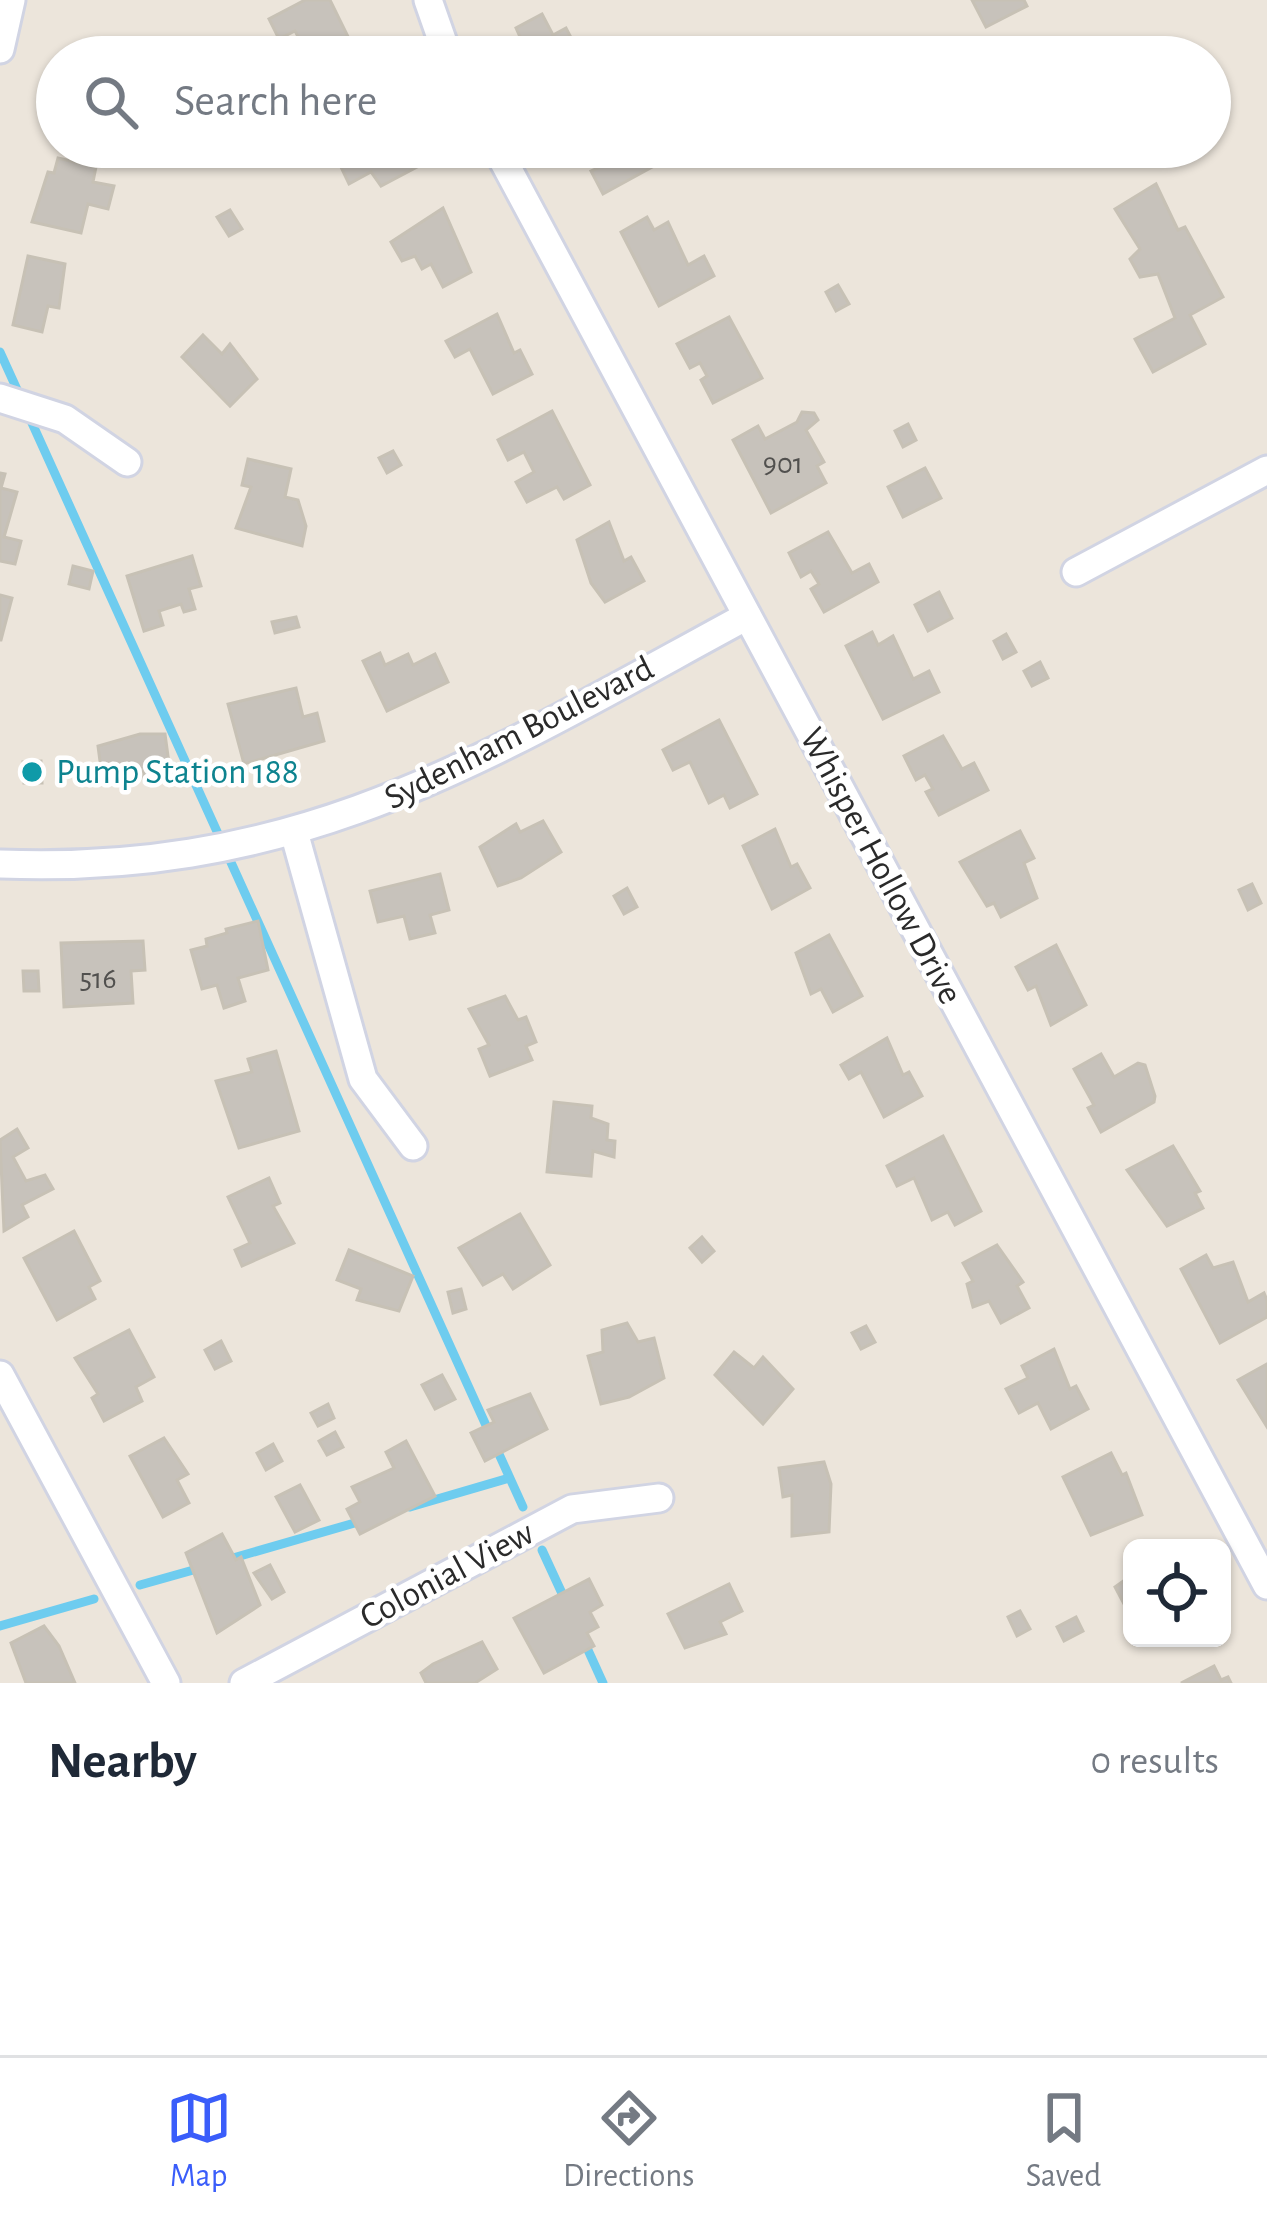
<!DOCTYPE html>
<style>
:root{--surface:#fff;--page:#f2f2f3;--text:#1f2937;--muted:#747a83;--line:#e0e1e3;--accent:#3a5dfa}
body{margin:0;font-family:"Alegreya Sans",sans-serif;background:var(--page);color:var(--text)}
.controls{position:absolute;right:36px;bottom:36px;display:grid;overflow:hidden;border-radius:18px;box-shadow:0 3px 9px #0004}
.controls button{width:108px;height:108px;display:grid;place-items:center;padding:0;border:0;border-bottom:3px solid var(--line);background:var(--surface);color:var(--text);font:60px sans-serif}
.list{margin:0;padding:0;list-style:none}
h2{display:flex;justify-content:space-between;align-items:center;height:156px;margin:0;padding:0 48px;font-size:51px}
h2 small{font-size:39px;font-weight:400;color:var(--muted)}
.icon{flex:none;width:66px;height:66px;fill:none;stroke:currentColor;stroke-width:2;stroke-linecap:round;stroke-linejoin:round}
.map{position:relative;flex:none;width:1267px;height:1683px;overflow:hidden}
.search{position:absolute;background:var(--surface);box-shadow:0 3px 9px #0004;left:36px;right:36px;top:36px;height:132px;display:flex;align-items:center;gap:30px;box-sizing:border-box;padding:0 42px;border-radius:66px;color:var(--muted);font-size:45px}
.sheet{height:372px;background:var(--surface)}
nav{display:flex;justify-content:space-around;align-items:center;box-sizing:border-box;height:168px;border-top:3px solid var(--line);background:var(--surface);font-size:33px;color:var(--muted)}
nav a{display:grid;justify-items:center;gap:6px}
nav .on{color:var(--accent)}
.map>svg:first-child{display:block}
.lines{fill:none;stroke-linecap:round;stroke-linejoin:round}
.stream{stroke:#6eccef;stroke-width:9}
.building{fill:#c7c2bb;stroke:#c7c1b5;stroke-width:3}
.minor-casing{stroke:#d1d4e3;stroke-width:33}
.minor{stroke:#fff;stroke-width:27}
.culture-dot{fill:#0f9aa8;stroke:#fff;stroke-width:4.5}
.labels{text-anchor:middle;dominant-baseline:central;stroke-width:9;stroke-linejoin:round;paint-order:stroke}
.number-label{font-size:30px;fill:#51504e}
.street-label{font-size:36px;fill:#2a2a2a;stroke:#fff}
.culture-label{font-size:36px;fill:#0d838f;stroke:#fff;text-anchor:start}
</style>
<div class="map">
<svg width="1267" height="1683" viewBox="0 0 1267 1683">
<rect width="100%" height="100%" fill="#ece5db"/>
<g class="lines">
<g class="stream">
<polyline points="0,352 20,396"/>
<polyline points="27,412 523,1507"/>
<polyline points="410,1507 509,1478"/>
<polyline points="542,1550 566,1602"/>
<polyline points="226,1560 365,1520"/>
<polyline points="140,1585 204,1567"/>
<polyline points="0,1626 94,1599"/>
<polyline points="583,1639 603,1683"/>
</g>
</g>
<g class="building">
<polygon points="305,0 330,0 358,57 309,57 295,31 279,39 269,19"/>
<polygon points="972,0 1024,0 1027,6 986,27"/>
<polygon points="542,14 553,35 566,28 577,49 590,42 597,57 529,57 516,28"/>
<polygon points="81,48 116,57 79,57"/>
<polygon points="342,147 411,147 421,165 381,186 371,172 349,184 339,163 348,158"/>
<polygon points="575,147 626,147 629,152 646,147 656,165 603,194 591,171 598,168 591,155 581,160"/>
<polygon points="58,158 96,167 93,182 114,186 108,209 88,204 81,233 32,222 48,172 54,173"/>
<polygon points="1156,184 1178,230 1185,227 1223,297 1190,315 1205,344 1153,372 1135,339 1175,318 1158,274 1140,277 1130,259 1140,249 1115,209"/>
<polygon points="443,208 471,272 443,287 431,264 422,269 415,256 402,261 391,242"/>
<polygon points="230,210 242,229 229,236 217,217"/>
<polygon points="647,217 654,230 668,222 688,265 704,256 714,276 659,306 621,232"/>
<polygon points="28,256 65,264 59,308 48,306 42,332 13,325"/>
<polygon points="838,285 849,304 836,311 826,292"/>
<polygon points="497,314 514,353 520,350 532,374 493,394 470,349 455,357 446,341"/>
<polygon points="729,317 762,378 713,403 701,380 707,376 700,363 690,368 677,344"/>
<polygon points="203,335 222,354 230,344 257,379 230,406 182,357"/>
<polygon points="552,411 590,485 564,499 557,487 527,502 516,482 534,472 524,452 508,460 498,440"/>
<polygon points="802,412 814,413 818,420 806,430 824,462 817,466 826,483 771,513 733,440 758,426 765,439 797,422"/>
<polygon points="908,424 916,440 903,447 895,431"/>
<polygon points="393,451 401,465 387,473 379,458"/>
<polygon points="248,459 291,469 285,497 298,500 306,526 302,546 236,528 251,487 242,485"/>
<polygon points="925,468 941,498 903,517 888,487"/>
<polygon points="0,473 5,474 1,488 17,492 4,537 21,541 15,564 0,561"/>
<polygon points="609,522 624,561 631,557 644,581 605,602 591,583 577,540"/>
<polygon points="828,532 852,573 869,564 878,582 824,612 811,589 819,584 811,571 801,577 789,553"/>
<polygon points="192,556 201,586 189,589 195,609 184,612 181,604 159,611 163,625 144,631 127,576"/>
<polygon points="73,566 93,571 89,589 69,584"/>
<polygon points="939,592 952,618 928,631 915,605"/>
<polygon points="0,595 12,598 1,640 0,640"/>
<polygon points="296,617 299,627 275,633 272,622"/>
<polygon points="872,632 878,645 893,636 913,679 929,671 939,692 883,719 846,646"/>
<polygon points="1006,634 1016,652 1003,659 994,641"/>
<polygon points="380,653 385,665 408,654 413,665 435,654 448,682 387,711 363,661"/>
<polygon points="1040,662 1048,678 1032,686 1024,671"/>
<polygon points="296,688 303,717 317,713 324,741 244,764 228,704"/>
<polygon points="719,720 757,794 730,808 724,795 709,803 690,762 673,770 663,750"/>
<polygon points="140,734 165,734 171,778 144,781 143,772 103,784 98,746"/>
<polygon points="943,736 962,769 974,763 988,790 939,815 926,792 933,789 925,775 916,780 904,756"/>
<polygon points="41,761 42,783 24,783 23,762"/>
<polygon points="543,821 561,852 521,878 498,886 480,847 516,824 520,832"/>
<polygon points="775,829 791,867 797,864 810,888 772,909 743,846"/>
<polygon points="1020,831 1034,858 1024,863 1037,898 1001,917 994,903 987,906 960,862"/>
<polygon points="440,874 449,910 430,915 435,933 410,939 404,916 378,922 370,891"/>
<polygon points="1252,884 1261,903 1248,910 1239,890"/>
<polygon points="627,888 637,907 624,914 614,896"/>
<polygon points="258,921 268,970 238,978 245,1001 224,1008 217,985 202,989 191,950 207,946 206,939 227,933 226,929"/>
<polygon points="829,935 862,996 833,1012 821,989 811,994 796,953"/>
<polygon points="143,941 145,970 131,971 133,1003 64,1007 61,943"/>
<polygon points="1056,945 1086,1005 1051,1025 1036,986 1028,990 1016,967"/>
<polygon points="23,971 38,971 39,991 24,991"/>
<polygon points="505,996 518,1020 526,1017 536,1042 526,1046 532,1060 490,1076 479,1049 489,1045 469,1009"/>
<polygon points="887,1038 903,1075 909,1072 922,1096 884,1117 861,1072 849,1079 841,1065"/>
<polygon points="276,1051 299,1131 239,1148 216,1081 252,1072 248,1059"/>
<polygon points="1101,1054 1114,1077 1138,1063 1145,1065 1155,1096 1154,1102 1101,1132 1088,1108 1094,1105 1074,1069"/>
<polygon points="554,1102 592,1106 591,1118 608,1124 607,1140 615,1141 614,1157 593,1151 591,1176 547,1172"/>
<polygon points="17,1129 28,1148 13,1157 26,1181 45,1175 53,1189 22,1205 28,1217 4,1231 0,1140"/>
<polygon points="943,1136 981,1211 955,1225 948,1212 932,1220 914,1178 897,1186 887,1166"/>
<polygon points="1173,1146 1200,1191 1195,1193 1203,1208 1167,1226 1127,1170"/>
<polygon points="269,1178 280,1203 273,1206 294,1243 242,1266 235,1250 250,1243 228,1197"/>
<polygon points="520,1214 550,1265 513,1289 503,1274 483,1285 459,1248"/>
<polygon points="74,1231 100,1281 89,1287 95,1299 57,1320 24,1258"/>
<polygon points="702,1237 714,1251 702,1262 690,1248"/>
<polygon points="997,1245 1023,1282 1017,1286 1029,1308 1001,1323 989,1301 973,1307 967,1284 973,1281 963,1263"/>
<polygon points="349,1250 413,1276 399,1311 357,1300 361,1289 337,1280"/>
<polygon points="1206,1255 1213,1268 1233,1262 1248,1302 1264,1293 1267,1300 1267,1317 1220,1343 1181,1269"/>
<polygon points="461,1289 466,1309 453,1313 448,1292"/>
<polygon points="627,1323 638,1342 654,1338 664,1378 629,1397 601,1404 588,1356 603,1352 602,1330"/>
<polygon points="866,1326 875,1342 861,1349 852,1333"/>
<polygon points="129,1330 154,1377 136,1387 142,1401 104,1421 92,1398 98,1394 75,1358"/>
<polygon points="221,1341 231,1361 215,1369 205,1350"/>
<polygon points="1054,1349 1070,1389 1076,1386 1088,1409 1051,1429 1038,1403 1019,1413 1006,1389 1028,1378 1022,1366"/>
<polygon points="734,1352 754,1368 763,1357 793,1389 763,1424 715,1375"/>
<polygon points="1267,1364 1267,1427 1238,1380"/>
<polygon points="442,1375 455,1399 435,1409 422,1385"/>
<polygon points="530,1394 547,1429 485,1461 471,1433 494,1422 488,1410"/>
<polygon points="328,1404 334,1418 318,1426 311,1413"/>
<polygon points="335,1432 343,1447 327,1455 319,1441"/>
<polygon points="164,1438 188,1474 177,1480 189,1503 163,1517 130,1456"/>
<polygon points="406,1441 435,1496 360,1534 347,1509 360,1502 352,1487 394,1468 386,1452"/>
<polygon points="273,1444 282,1461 266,1470 257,1453"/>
<polygon points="1111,1453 1122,1475 1126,1473 1142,1515 1091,1535 1063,1477"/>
<polygon points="824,1462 831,1484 829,1532 792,1536 792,1495 783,1497 779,1468"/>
<polygon points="300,1485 319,1520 295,1532 276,1497"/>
<polygon points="222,1534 236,1560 241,1557 260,1605 217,1633 186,1553"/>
<polygon points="270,1565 284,1592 272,1599 254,1573"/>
<polygon points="1132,1575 1132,1619 1115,1587"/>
<polygon points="589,1579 602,1605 590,1612 598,1627 587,1633 594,1646 544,1673 514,1618"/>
<polygon points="729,1584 742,1611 720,1622 726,1634 685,1648 668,1614"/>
<polygon points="1020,1611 1030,1629 1017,1636 1008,1617"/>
<polygon points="1076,1617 1083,1631 1064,1641 1057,1627"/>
<polygon points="44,1626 59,1646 75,1683 26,1683 11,1643"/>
<polygon points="482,1642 497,1669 475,1683 426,1683 421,1673 433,1664"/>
<polygon points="1214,1666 1221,1680 1228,1677 1231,1683 1181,1683"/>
</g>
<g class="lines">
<g class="minor-casing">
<g id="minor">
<polyline points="428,0 448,57"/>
<polyline points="0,49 11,0"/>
<polyline points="496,147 1267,1585"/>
<polyline points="0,398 65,419 127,462"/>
<polyline points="1076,572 1267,470"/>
<polyline points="294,832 363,1079 413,1146"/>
<path d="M0,864C305,876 490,755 747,616"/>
<polyline points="0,1375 166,1683"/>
<polyline points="244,1683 572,1509 659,1498"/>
</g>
</g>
<use href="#minor" class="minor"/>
</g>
<circle class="culture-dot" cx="32" cy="772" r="12"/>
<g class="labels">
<g class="number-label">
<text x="783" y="464">901</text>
<text x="98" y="979">516</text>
</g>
<g class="street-label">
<text transform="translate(519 733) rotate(-27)">Sydenham Boulevard</text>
<text transform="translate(881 866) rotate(62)">Whisper Hollow Drive</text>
<text transform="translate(447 1575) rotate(-28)">Colonial View</text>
</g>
<g class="culture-label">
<text x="56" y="772">Pump Station 188</text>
</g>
</g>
</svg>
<div class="controls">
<button><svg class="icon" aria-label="locate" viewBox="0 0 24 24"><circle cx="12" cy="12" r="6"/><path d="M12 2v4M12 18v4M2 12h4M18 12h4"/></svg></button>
</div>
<div class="search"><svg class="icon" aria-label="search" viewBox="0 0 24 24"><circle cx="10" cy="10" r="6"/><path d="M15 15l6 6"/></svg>Search here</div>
</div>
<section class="sheet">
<h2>Nearby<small>0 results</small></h2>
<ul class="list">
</ul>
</section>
<nav>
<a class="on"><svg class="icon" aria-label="map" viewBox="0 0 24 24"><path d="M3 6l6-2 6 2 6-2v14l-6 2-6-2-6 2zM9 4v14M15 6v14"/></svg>Map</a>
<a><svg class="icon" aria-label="directions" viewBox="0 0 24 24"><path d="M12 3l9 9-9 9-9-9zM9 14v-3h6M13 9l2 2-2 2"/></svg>Directions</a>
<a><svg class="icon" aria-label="saved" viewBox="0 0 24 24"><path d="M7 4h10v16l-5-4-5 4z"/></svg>Saved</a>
</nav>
